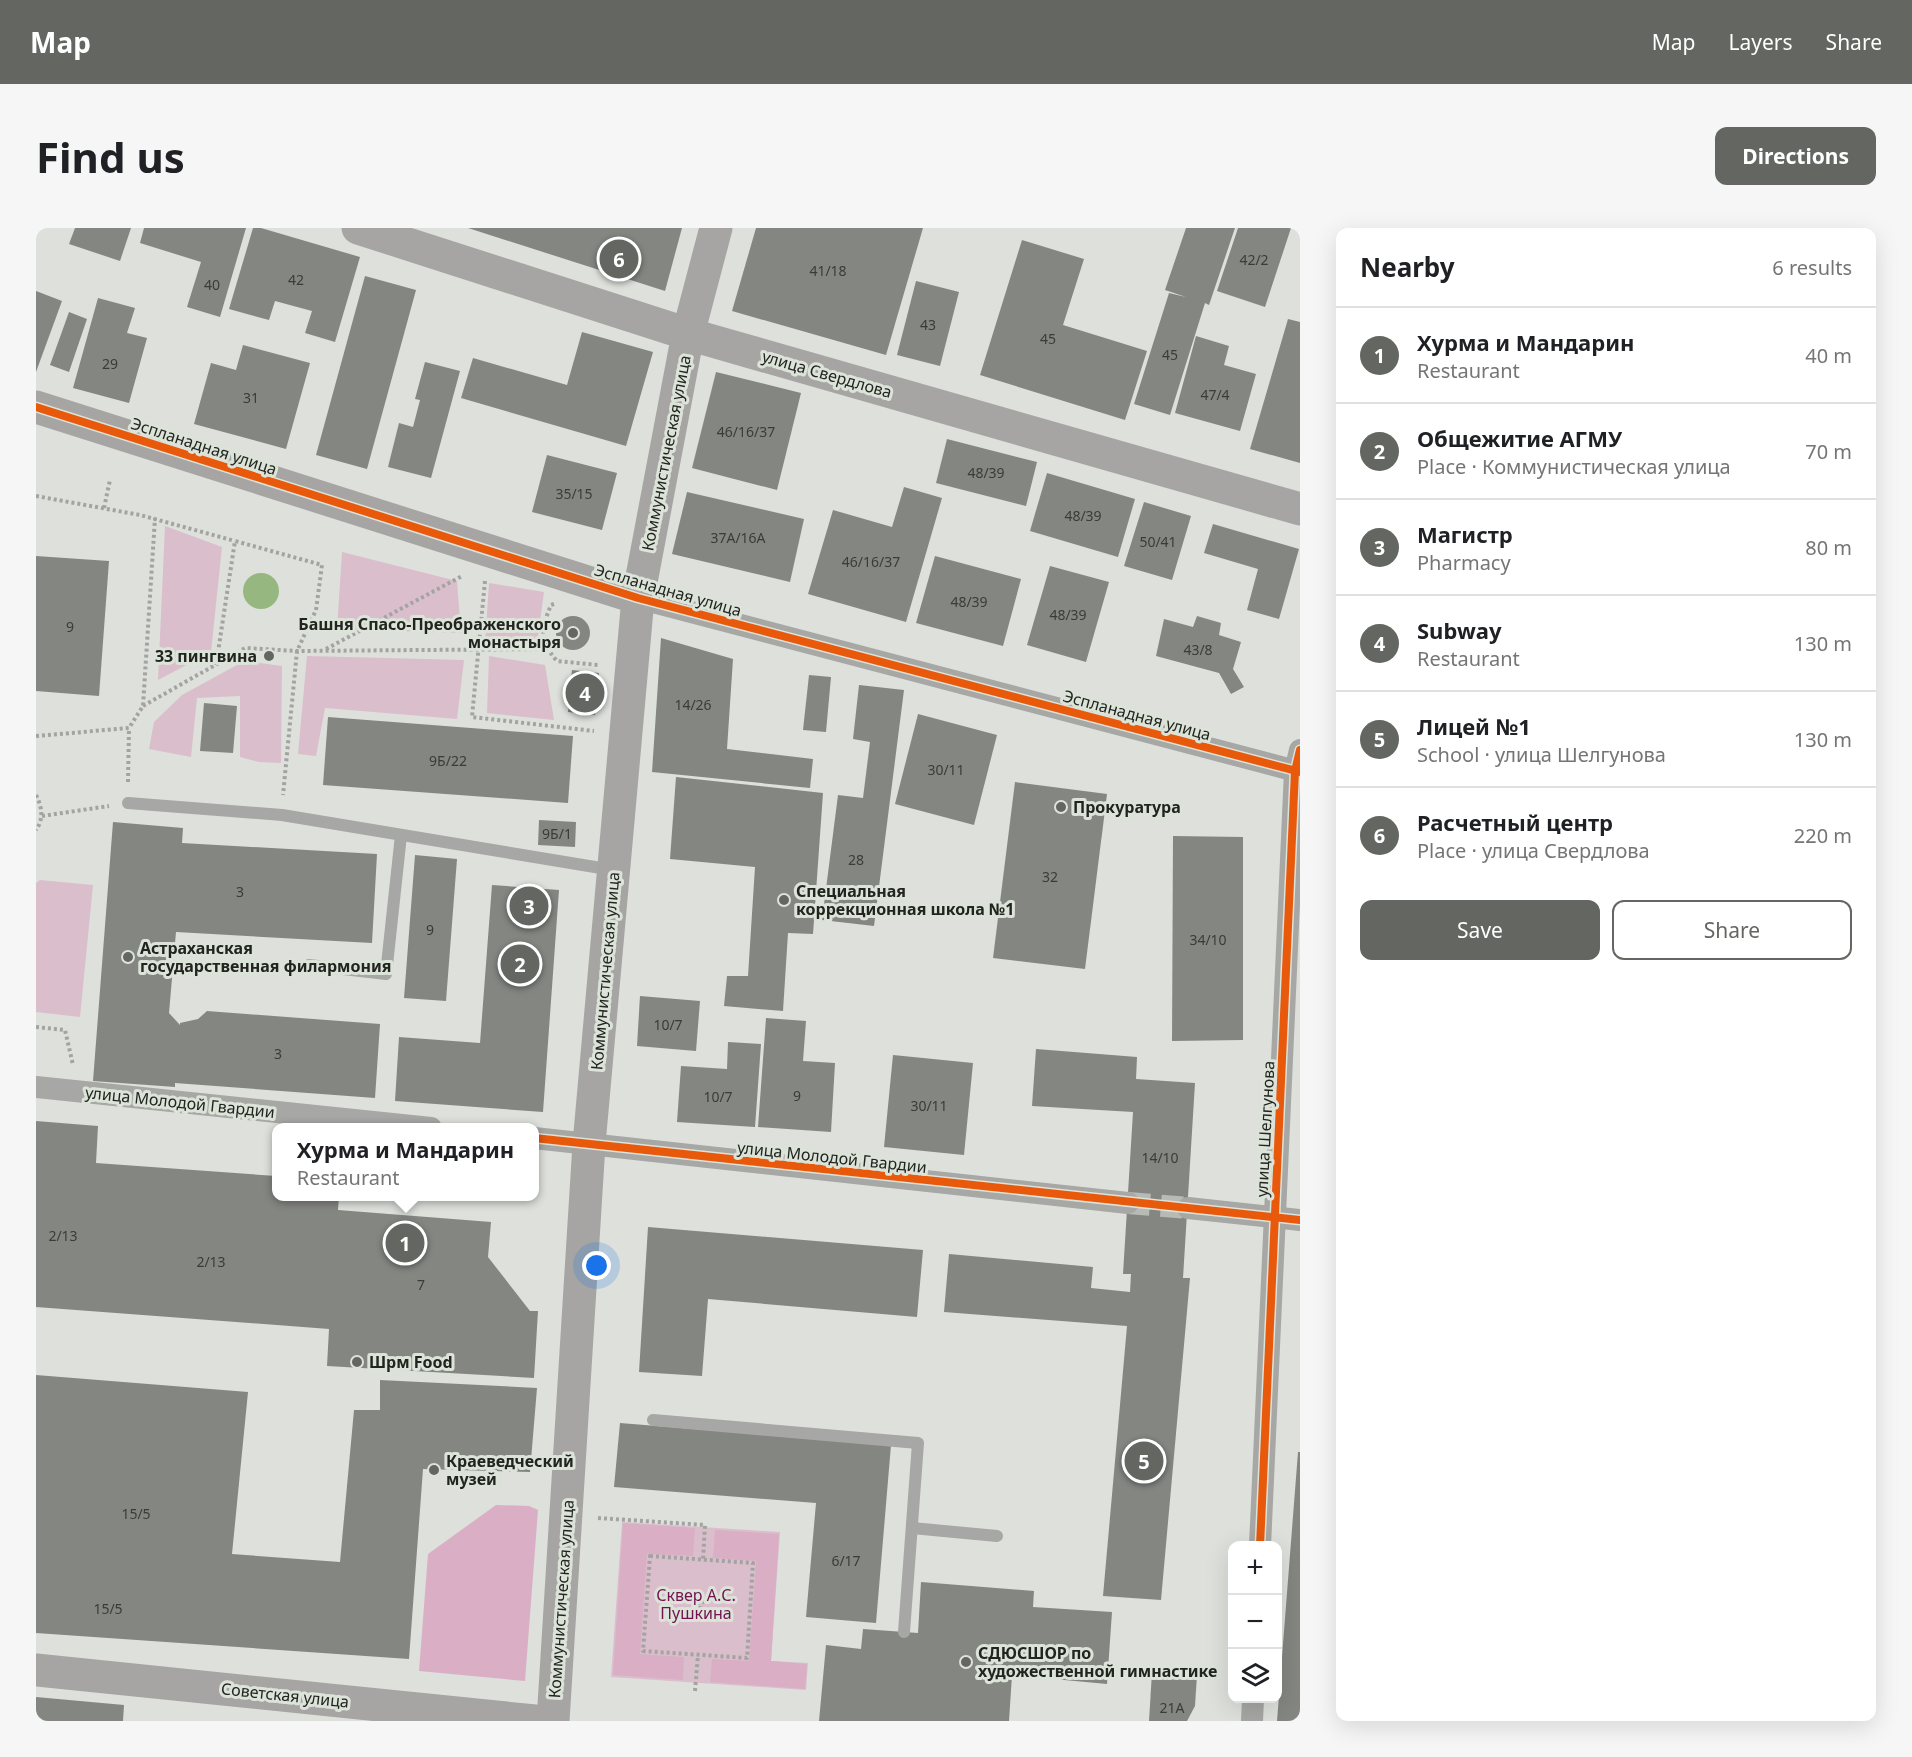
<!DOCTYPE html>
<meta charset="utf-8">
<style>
:root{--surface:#fff;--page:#f6f6f6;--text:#202124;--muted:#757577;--line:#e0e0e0;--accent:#636661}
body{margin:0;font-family:"Noto Sans",sans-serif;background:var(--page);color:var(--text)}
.controls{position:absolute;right:18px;bottom:18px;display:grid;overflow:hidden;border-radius:12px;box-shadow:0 6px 24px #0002}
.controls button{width:54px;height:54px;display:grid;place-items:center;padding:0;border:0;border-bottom:2px solid var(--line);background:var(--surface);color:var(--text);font:30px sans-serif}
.you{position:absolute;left:561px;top:1038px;width:21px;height:21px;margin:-15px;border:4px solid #fff;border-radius:50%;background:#1a73e8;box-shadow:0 0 0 9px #1a73e833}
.badge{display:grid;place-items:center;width:39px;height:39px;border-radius:50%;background:var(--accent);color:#fff;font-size:20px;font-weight:700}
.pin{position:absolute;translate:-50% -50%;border:3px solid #fff;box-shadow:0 2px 6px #0006}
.popup{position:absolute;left:236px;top:895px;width:267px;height:78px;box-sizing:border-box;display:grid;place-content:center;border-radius:12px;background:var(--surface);filter:drop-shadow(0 2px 4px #0005);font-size:20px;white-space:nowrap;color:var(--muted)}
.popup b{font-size:22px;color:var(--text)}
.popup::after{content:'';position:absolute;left:50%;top:100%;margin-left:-12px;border:12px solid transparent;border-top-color:var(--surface)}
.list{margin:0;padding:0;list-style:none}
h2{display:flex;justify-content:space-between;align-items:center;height:78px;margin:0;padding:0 24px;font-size:26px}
h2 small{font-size:20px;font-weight:400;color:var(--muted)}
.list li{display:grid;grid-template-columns:39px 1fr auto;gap:18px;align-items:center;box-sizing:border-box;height:96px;padding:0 24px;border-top:2px solid var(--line)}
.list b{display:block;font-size:22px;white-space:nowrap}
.list p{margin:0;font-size:20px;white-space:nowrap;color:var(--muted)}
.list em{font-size:20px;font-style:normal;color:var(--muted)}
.actions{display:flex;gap:12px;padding:18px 24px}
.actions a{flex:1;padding:14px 0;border:2px solid var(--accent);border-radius:12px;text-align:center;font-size:21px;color:var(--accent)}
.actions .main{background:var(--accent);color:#fff}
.icon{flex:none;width:33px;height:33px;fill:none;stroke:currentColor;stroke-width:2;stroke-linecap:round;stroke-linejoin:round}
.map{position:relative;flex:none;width:1264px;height:1493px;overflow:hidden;border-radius:12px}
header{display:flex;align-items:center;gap:36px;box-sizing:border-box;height:84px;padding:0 30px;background:var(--accent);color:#fff}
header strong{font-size:28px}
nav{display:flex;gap:33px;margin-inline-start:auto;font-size:21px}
.intro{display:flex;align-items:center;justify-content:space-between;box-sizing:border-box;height:144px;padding:0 36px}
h1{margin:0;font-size:42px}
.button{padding:15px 27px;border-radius:12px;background:var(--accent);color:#fff;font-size:21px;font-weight:700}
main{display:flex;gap:36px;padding:0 36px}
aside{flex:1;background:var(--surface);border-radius:12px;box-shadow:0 6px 24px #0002}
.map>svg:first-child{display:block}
.green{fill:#dbbecc}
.forest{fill:#daaec4}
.water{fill:#97b780}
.building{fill:#848682}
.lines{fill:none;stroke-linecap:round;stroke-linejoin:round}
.street-tunnel{stroke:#b8bab6;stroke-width:22;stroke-dasharray:22 11;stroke-linecap:butt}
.path{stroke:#a3a4a2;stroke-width:4;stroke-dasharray:3 3;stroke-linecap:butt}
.lane{stroke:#a7a7a5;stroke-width:12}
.street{stroke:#a7a7a5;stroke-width:22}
.secondary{stroke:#a6a5a4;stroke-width:33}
.cycleway-casing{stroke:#dce3d8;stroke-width:11}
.cycleway{stroke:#e8590c;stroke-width:8}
.poi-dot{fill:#636661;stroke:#dce3d8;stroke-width:2}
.labels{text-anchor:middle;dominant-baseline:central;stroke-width:6;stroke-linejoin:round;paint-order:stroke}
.number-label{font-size:14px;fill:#3a3c38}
.street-label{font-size:16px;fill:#222420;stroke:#dce3d8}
.poi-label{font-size:16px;font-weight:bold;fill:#222420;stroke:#dce3d8;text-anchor:start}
.park-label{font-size:16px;fill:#731150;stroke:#dce3d8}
</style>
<header>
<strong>Map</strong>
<nav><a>Map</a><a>Layers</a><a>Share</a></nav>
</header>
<div class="intro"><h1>Find us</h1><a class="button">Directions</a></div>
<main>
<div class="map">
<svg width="1264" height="1493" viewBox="0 0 1264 1493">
<rect width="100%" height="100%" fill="#dde0db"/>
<g class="green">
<polygon points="129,298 186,319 175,424 122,452"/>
<polygon points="306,324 421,353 425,405 301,401"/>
<polygon points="453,355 508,364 501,416 449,415"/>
<polygon points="271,428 428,432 421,491 289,480 280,528 262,526"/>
<polygon points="453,428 509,437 518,492 451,485"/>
<polygon points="224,435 246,438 245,535 223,534 204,529 204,468 161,470 155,529 113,521 118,494 146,467 201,437"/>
<polygon points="4,652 57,657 44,789 0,784 0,655"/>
<polygon points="586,1294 744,1304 735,1433 772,1435 770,1462 575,1449"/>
</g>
<g class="forest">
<polygon points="460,1277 493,1278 502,1282 489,1453 383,1443 392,1326"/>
<polygon points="587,1295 659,1300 657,1328 611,1326 604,1426 648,1429 647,1452 577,1447"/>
<polygon points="679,1302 743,1306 735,1433 771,1436 769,1461 674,1454 676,1431 713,1433 720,1333 677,1330"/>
</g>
<circle class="water" cx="225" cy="363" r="18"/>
<g class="building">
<polygon points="39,0 95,0 84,33 33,16"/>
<polygon points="108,0 210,0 184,89 151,79 165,34 104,15"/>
<polygon points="217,0 225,0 324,29 299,114 269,105 276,83 239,73 233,92 193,81"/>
<polygon points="432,0 646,0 629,63"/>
<polygon points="720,0 887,0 850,127 696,83"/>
<polygon points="1150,0 1199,0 1173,77 1169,75 1134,187 1098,176 1133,65 1150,69 1129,62"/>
<polygon points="1202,0 1255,0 1229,79 1181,63"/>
<polygon points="986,12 1048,31 1027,97 1111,123 1089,192 944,147"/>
<polygon points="329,48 380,62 331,241 280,227"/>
<polygon points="880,53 923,64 904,138 861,127"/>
<polygon points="0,63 26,73 0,144"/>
<polygon points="62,70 99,80 91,105 111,110 93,175 37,160"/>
<polygon points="33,84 51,91 33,144 14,137"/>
<polygon points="1252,91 1264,94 1264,235 1214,221"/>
<polygon points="546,104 617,124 590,218 425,170 437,130 531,157"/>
<polygon points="1160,108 1193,118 1188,137 1220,146 1204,203 1139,185"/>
<polygon points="207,117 274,135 250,221 158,196 175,135 200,142"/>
<polygon points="389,134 424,143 395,250 352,239 363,195 377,199 384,172 379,171"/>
<polygon points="680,144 765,165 741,262 656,240"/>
<polygon points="911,211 1001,234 990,278 900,255"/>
<polygon points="511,227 581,245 566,302 496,284"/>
<polygon points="1011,245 1099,271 1082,329 994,303"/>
<polygon points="868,259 906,270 870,394 772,366 797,282 856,299"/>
<polygon points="651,264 768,291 754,354 636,326"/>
<polygon points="1108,274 1155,288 1136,352 1088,338"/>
<polygon points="1177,296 1263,321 1243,391 1211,382 1222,341 1168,325"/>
<polygon points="0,328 73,333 63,468 0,463"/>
<polygon points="899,328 985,351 967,418 880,395"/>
<polygon points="1014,338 1073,354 1050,434 991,417"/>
<polygon points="1161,388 1185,395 1183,407 1205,414 1197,441 1208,459 1195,466 1183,445 1120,428 1128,391 1157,399"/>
<circle cx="537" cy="405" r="17"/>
<polygon points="625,410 697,431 691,521 777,531 774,560 616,544"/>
<polygon points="536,442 563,445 559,487 532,484"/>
<polygon points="773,447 795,449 790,504 767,502"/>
<polygon points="823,457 868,462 838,698 786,692 802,567 827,570 834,514 817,511"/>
<polygon points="168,475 201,478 197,525 164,523"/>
<polygon points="882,486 961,507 938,597 859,576"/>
<polygon points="292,489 537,508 532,575 287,557"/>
<polygon points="640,549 787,565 777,706 752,705 747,783 688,778 691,748 712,748 719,639 634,631"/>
<polygon points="979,554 1071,566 1049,741 957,730"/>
<polygon points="503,592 540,594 539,619 502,617"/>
<polygon points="77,594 147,600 146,615 341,626 336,715 140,704 133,785 144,797 144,795 162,791 171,783 344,796 339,870 139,855 139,859 57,853"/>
<polygon points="1137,608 1207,609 1207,812 1136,813"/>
<polygon points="379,627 421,631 410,773 368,770"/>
<polygon points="456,657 523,662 507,884 359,873 363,809 444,815"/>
<polygon points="604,768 664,773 660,823 601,818"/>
<polygon points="730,790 770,793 767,833 799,835 795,904 722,899"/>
<polygon points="692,814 725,816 719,899 641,894 645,838 691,841"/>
<polygon points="1000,821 1101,829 1100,851 1159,855 1147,1050 1154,1050 1125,1372 1067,1368 1091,1098 908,1084 913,1026 1057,1039 1055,1060 1094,1064 1095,1046 1087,1046 1097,884 996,878"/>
<polygon points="857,827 937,835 928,927 848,919"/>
<polygon points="0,893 62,898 60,935 240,948 240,968 303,968 302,982 455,994 452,1029 494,1083 502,1083 498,1150 291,1138 293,1101 0,1079"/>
<polygon points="612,999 887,1022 881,1089 672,1071 666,1148 603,1144"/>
<polygon points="0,1147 212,1164 196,1326 304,1334 318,1182 344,1182 344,1152 501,1160 494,1244 387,1241 373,1431 0,1405"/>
<polygon points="584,1195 855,1217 840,1395 770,1389 780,1275 578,1259"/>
<polygon points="1262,1224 1264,1224 1264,1493 1241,1493"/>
<polygon points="885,1354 998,1363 997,1379 1076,1384 1071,1456 976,1447 973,1493 783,1493 790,1417 825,1421 827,1401 882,1405"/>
<polygon points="1116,1444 1161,1447 1159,1478 1151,1493 1113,1493"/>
<polygon points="0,1469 88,1477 87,1493 0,1493"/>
</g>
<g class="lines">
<polyline class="street-tunnel" points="1092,975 1152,980"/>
<g class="path">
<polyline points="0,268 104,287 199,313"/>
<polyline points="68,280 74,252"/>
<polyline points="449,353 436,489 558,503"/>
<path d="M518,376L515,377C505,402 502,411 521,433L562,437"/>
<polyline points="290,421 426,348"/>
<polyline points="180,437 199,313 286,337 280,382 261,423 247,567"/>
<polyline points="107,478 209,420 261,423 511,421"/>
<polyline points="0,508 93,500 107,478 119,290"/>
<polyline points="92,554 93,500"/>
<path d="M0,567C6,579 8,591 0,602"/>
<polyline points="6,588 73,578"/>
<polyline points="0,799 29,802 37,837"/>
<polyline points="562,1290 669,1297 667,1332"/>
<polygon points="614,1328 717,1335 711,1430 607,1423"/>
<polygon points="662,1370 667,1371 667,1374 662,1375"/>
<polyline points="663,1393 664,1375"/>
<polyline points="659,1463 662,1427"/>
</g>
<g class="lane">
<polyline points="92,575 246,587 577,642"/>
<polyline points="273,737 350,746 365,607"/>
<polyline points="617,1192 882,1215 868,1404"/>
<polyline points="876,1300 961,1308"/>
</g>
<g class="street">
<polyline points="602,370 1264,544"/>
<polyline points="0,859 395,900"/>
<polyline points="498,910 1092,975"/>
<polyline points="1152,980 1264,992"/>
<polyline points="1224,1318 1259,543 1264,522"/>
<polyline points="1216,1493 1217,1470"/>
</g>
<g class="secondary">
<polyline points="322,0 652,106 1264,281"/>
<polyline points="0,179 602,370"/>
<polyline points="0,1442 499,1493"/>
<polyline points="517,1493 553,916 602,370 652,106 680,0"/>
</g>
<g class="cycleway-casing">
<g id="cycleway">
<polyline points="0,179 602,370 1264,544"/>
<polyline points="498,910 1264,992"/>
<polyline points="1224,1318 1259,543 1264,522"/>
</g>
</g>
<use href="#cycleway" class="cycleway"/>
</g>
<g class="poi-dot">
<circle cx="537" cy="405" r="6"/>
<circle cx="233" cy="428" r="6"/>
<circle cx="1025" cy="579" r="6"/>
<circle cx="748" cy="672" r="6"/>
<circle cx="92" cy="729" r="6"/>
<circle cx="321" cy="1134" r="6"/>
<circle cx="398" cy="1242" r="6"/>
<circle cx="930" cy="1434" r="6"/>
</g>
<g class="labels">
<g class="number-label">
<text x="1218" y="31">42/2</text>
<text x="792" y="42">41/18</text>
<text x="260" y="51">42</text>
<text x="176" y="56">40</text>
<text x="892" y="96">43</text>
<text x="1012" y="110">45</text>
<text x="1134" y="126">45</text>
<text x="74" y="135">29</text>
<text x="1179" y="166">47/4</text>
<text x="215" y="169">31</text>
<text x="710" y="203">46/16/37</text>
<text x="950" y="244">48/39</text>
<text x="538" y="265">35/15</text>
<text x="1047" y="287">48/39</text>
<text x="702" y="309">37А/16А</text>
<text x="1122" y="313">50/41</text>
<text x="835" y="333">46/16/37</text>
<text x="933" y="373">48/39</text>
<text x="1032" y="386">48/39</text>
<text x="34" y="398">9</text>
<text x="1162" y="421">43/8</text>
<text x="657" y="476">14/26</text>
<text x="412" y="532">9Б/22</text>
<text x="910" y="541">30/11</text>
<text x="521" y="605">9Б/1</text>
<text x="820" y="631">28</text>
<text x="1014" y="648">32</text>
<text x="204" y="663">3</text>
<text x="394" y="701">9</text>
<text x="1172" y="711">34/10</text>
<text x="632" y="796">10/7</text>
<text x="242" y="825">3</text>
<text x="761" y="867">9</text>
<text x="682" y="868">10/7</text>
<text x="893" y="877">30/11</text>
<text x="1124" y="929">14/10</text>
<text x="27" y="1007">2/13</text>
<text x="175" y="1033">2/13</text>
<text x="385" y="1056">7</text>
<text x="100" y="1285">15/5</text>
<text x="810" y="1332">6/17</text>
<text x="72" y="1380">15/5</text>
<text x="1136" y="1479">21А</text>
</g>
<g class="street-label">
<text transform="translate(791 146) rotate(16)">улица Свердлова</text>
<text transform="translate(168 218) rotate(18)">Эспланадная улица</text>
<text transform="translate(630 225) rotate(-79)">Коммунистическая улица</text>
<text transform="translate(632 362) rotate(16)">Эспланадная улица</text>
<text transform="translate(1101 487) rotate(15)">Эспланадная улица</text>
<text transform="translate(569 743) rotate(-85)">Коммунистическая улица</text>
<text transform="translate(144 874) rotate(6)">улица Молодой Гвардии</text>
<text transform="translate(1229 901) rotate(-87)">улица Шелгунова</text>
<text transform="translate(796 929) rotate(6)">улица Молодой Гвардии</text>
<text transform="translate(525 1371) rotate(-86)">Коммунистическая улица</text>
<text transform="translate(249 1467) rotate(6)">Советская улица</text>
</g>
<g class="poi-label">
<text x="525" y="396" text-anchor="end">Башня Спасо-Преображенского<tspan x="525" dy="18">монастыря</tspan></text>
<text x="221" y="428" text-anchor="end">33 пингвина</text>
<text x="1037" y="579">Прокуратура</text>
<text x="760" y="663">Специальная<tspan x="760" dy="18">коррекционная школа №1</tspan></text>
<text x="104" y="720">Астраханская<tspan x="104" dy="18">государственная филармония</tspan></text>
<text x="333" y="1134">Шрм Food</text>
<text x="410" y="1233">Краеведческий<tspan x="410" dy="18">музей</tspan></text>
<text x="942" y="1425">СДЮСШОР по<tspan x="942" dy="18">художественной гимнастике</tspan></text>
</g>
<g class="park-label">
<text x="660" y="1367">Сквер А.С.<tspan x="660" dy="18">Пушкина</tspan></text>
</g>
</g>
</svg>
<div class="controls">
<button>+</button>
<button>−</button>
<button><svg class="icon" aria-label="layers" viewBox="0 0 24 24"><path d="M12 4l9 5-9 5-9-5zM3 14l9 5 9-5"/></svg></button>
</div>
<div class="you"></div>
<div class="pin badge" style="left:369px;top:1015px">1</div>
<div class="popup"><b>Хурма и Мандарин</b>Restaurant</div>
<div class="pin badge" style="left:484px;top:736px">2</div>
<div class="pin badge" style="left:493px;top:678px">3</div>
<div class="pin badge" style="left:549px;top:465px">4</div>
<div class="pin badge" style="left:1108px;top:1233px">5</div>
<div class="pin badge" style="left:583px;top:31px">6</div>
</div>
<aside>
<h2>Nearby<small>6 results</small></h2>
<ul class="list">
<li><span class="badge">1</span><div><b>Хурма и Мандарин</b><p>Restaurant</p></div><em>40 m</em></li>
<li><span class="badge">2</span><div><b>Общежитие АГМУ</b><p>Place · Коммунистическая улица</p></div><em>70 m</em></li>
<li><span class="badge">3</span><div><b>Магистр</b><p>Pharmacy</p></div><em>80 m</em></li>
<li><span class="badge">4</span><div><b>Subway</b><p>Restaurant</p></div><em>130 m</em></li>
<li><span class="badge">5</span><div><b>Лицей №1</b><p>School · улица Шелгунова</p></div><em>130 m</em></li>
<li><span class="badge">6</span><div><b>Расчетный центр</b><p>Place · улица Свердлова</p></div><em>220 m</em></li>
</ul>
<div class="actions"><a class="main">Save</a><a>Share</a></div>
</aside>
</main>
